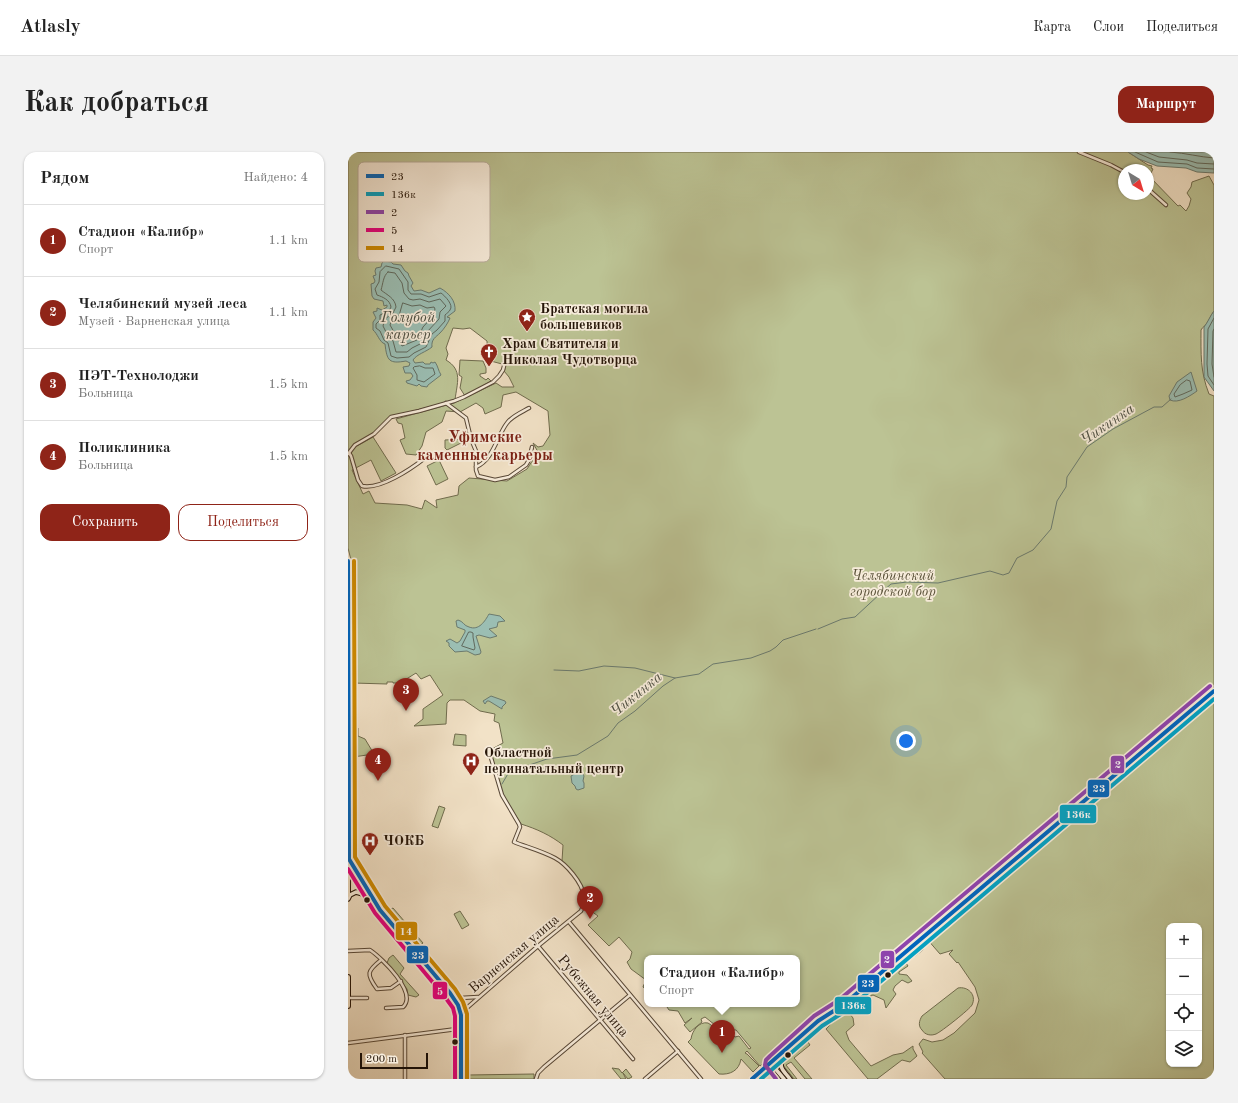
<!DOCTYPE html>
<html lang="ru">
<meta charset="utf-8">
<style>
:root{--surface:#fff;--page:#f2f2f2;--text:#222;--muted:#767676;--line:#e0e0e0;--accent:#8f2418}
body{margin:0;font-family:"Old Standard TT",serif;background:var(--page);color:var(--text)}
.controls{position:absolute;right:12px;bottom:12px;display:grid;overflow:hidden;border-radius:8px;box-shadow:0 1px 3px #0004}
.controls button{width:36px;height:36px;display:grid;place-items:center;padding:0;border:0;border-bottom:1px solid var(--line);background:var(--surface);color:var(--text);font:20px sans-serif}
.compass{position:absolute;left:770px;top:12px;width:36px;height:36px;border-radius:50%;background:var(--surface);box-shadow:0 1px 3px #0004;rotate:142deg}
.scale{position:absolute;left:12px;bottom:10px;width:68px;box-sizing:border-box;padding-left:4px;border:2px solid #241407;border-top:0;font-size:11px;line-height:14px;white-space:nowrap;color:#241407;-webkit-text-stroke:3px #f7ecdb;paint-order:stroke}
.you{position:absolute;left:558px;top:589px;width:14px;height:14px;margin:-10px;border:3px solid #fff;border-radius:50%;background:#1a73e8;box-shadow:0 0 0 6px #1a73e833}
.badge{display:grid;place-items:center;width:26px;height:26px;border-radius:50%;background:var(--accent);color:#fff;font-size:13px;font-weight:700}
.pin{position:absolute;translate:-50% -33px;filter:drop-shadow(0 1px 2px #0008)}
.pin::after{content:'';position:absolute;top:21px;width:14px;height:12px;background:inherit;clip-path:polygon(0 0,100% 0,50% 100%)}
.popup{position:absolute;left:296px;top:803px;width:156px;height:52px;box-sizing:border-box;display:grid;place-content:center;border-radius:8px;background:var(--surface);filter:drop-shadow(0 1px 3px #0005);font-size:13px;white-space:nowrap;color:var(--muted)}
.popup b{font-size:15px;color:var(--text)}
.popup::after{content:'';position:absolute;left:50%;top:100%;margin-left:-8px;border:8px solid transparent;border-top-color:var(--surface)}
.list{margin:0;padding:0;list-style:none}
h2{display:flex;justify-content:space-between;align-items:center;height:52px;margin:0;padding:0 16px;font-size:17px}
h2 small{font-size:13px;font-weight:400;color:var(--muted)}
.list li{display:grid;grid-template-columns:26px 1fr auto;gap:12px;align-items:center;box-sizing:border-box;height:72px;padding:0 16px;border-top:1px solid var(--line)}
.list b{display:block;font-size:15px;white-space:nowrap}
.list p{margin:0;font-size:13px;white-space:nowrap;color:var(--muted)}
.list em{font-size:13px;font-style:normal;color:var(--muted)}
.actions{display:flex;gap:8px;padding:12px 16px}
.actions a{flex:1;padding:9px 0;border:1px solid var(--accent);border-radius:12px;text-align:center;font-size:14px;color:var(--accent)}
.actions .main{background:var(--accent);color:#fff}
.icon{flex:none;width:22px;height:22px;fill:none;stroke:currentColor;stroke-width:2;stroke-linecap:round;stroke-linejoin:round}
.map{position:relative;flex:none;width:866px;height:927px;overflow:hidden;border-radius:12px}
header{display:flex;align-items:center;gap:24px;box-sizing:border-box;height:56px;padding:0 20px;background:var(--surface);border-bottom:1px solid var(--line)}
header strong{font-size:19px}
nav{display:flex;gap:22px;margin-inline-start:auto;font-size:14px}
.intro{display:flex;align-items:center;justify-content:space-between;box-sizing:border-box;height:96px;padding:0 24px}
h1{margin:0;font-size:28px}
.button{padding:10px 18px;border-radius:12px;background:var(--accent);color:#fff;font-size:14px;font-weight:700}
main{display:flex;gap:24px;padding:0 24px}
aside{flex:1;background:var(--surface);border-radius:12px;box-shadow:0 1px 3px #0004}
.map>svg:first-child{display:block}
.green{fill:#bcc394;stroke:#706c4e;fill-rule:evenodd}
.water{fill:#9bbeb3;stroke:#6b7a6e}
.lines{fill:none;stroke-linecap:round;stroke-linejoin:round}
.shore{stroke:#60695d;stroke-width:1}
.stream{stroke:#6b7a6e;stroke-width:1}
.street-casing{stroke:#584837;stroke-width:4.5}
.secondary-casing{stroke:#241407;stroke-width:5.5}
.primary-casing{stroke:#241407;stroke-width:6}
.street{stroke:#f7ecdb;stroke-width:2.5}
.secondary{stroke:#f7ecdb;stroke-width:3.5}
.primary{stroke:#f2e2c7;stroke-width:4}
.bus-1-casing{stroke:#f7ecdb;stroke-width:7}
.bus-2-casing{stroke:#f7ecdb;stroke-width:7}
.bus-3-casing{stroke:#f7ecdb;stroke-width:7}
.bus-4-casing{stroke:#f7ecdb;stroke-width:7}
.bus-5-casing{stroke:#f7ecdb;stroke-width:7}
.bus-1{stroke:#0065bd;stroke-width:4}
.bus-2{stroke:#02a2c4;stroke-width:4}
.bus-3{stroke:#8e44ad;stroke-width:4}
.bus-4{stroke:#e5007d;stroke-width:4}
.bus-5{stroke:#cd8901;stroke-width:4}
.bus-dot{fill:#241407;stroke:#f7ecdb;stroke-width:1.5}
.labels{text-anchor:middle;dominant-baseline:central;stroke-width:3.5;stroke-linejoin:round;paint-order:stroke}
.poi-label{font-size:14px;font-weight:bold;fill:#241407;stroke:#f7ecdb;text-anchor:start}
.park-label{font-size:14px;font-style:italic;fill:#595138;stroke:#f7ecdb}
.street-label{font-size:14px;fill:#241407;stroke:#f7ecdb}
.water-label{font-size:15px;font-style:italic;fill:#4e5043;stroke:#f7ecdb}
.quarter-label{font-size:16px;font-weight:bold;fill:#7a1f14;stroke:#f7ecdb}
.key{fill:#f7ecdb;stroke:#b8ab9b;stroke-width:1}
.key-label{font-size:11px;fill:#241407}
.line-badge{stroke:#f7ecdb;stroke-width:1.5}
.badge-label{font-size:11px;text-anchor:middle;font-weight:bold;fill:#fff}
</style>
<header>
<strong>Atlasly</strong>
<nav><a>Карта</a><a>Слои</a><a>Поделиться</a></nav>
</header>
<div class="intro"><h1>Как добраться</h1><a class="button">Маршрут</a></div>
<main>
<aside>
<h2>Рядом<small>Найдено: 4</small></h2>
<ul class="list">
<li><span class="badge">1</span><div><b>Стадион «Калибр»</b><p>Спорт</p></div><em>1.1 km</em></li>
<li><span class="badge">2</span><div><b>Челябинский музей леса</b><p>Музей · Варненская улица</p></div><em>1.1 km</em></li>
<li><span class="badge">3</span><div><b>ПЭТ-Технолоджи</b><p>Больница</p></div><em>1.5 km</em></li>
<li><span class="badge">4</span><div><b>Поликлиника</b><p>Больница</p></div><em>1.5 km</em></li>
</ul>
<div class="actions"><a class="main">Сохранить</a><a>Поделиться</a></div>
</aside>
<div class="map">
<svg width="866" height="927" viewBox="0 0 866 927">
<rect width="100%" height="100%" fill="#f2e2c7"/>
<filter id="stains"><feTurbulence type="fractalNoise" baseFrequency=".005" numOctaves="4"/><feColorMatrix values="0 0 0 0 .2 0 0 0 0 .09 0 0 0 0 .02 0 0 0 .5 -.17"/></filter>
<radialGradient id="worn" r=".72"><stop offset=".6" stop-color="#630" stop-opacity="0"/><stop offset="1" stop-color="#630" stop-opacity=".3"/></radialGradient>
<g class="green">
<path d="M0,0H780L800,13L804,14L803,16L805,17L803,21H800V18H776V42H800V23L830,54L832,53L838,59L841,54L843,47L839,41L843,35L844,30L861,24L866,33V159C863,163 862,167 859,171C857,175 855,174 853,178C853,202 852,219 861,242L866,244V927H597L574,901L575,900L571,892L575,887L584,890L595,888L606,881L627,861L631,848L627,835L610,810L609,811L601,802L605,798L592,802L579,787L613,759L610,747L412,914L399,899L397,901L399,902L411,914L405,920L393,907C391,919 382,923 371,922L341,891L340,890L343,887C344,879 351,869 360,871C364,873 367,877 370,880L373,878L380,879L387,885L391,884L401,897L403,896L388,878L372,877L357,865L353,867L354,870L342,880L336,873L344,866L337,871L330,859L321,858L317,852H449V806H299V838L295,835L298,828L283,817L279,810L282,807L284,800L271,785L261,794L240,773L250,764L239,756C236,735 227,725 214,709L215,693C202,683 189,677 173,672L155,643L142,598L155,591L151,571L146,569L147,562L132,559L116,548H102L99,551L98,572L66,574L75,567V557L95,543L82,523L73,527L68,521L52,531H45V530H39V532L5,531V416L0,396V304L7,295L25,285L48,321L33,329L23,308L4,318L15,342L21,339L27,351L59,353L74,357L77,348L89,356L88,348L110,343L111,334L121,326L159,329L179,317L190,300L185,291L190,295L195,294L202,283L200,259L168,240L155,243L153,255L137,262L135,256L128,251L112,260L98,259L94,270L78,280L74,294L68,303L58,302L52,288L57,286L54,272L50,271L48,267L106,251L148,231L154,235H166L161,225L156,219L157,217L154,212L139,208L140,207L139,189L122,176L115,177L105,176L98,196L100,202L98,208C115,218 109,231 107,248L42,265L26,281L7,292L0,301ZM821,774H851V912H821Z"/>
<polygon points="112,208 135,209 138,216 138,221 132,222 132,224 138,228 140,226 143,229 117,244 112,236 114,225 111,223"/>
<polygon points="117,287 117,289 99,298 97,296 97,288"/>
<polygon points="91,308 100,327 88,333 79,314"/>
<polygon points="5,576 10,576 10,584 17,587 26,602 5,605"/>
<polygon points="107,582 118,583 118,594 105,593"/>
<polygon points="91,654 97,656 90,676 84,674"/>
<polygon points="45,756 75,791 70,795 42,761 41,758"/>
<polygon points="112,759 121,773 114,777 106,762"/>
<path d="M578,790L575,798L558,811L560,814L551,820V822L559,823L564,829L560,831L554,828L547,834L545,838L548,842L538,856L536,848L525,843C509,850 516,851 508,862H504L498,854L523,833L526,834Z"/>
<polygon points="45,803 56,816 52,822 71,843 68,845 60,843 59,837 39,811 41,806"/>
<path d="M610,836C620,834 629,843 624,853C622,857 593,880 588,882C583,884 577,883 574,878C570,874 571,869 574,864Z"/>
<polygon points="498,857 505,866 506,873 498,880 501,888 523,914 545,903 555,901 565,894 565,897 569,904 562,910 554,908 529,927 520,927 478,877"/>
<polygon points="460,890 462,893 446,906 464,927 457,927 443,910 438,913 449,927 446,927 434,912"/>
<polygon points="264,916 271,917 274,921 278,917 284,925 280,927 275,921 278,927 273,927"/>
<polygon points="186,922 186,927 120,927 120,923"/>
</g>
<g class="water">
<polygon points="780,0 866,0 866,21 849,20 838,16 809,14 791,7"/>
<path d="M36,109L43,110L45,112L53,113L57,119L60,121L61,124L65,131L63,134L66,139L73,138L81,141L92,136C101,141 108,149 107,159L99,165L102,166C100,171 96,177 92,181C88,185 83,187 84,195C78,200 69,202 65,208L67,211L75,210L77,212H82L83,210L85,211L87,210C90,214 90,218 93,223L80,233L79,235L73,234L71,232L69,234L59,231L58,229L62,228L65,224L63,221H57L55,215L61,214L62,211L58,209C41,212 39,209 37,192C31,190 30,182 25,178V170L28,166L25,160L29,159V156L34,158L39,155V153L36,154L35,149L26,147L24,144L23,132L26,131L27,129L25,124L28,123L27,119L28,116L33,115L34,111Z"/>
<path d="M866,159V239L856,225V175C860,170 862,164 866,159Z"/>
<path d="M843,220L849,239C842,244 830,252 822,248L821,244L829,230Z"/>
<path d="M141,462L152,464L157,469L150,470L149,475L141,477L149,484L142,486L131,483L128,484L133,500L132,502L127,503L119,499L107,500L101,494V491L98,489L102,487L109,491L112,489L117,480V478L109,475L108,469L110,468C115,469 116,474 121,475C131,479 137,469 141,462Z"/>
<polygon points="143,544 157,549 158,551 154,555 154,557 141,549 139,549 137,552 135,549"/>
<polygon points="230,620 234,620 236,624 235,629 236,631 236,636 230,638 228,637 227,634 224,631 223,624"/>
</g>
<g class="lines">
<g class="shore">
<polyline points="787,0 810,10 839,12 849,16 866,17"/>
<polyline points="798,0 811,5 839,8 849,11 866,12"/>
<path d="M822,0C838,1 851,5 866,6"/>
<path d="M38,114L51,117L60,130V138L63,142H73L81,145L93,141C97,144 106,153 102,158C101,160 99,161 97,163V169L89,178L84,182L78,195L66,201L61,205L49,206L43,204L40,191L36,188L32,179L28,176V172L32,168V163L41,159L43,155C42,148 35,145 29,143L27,137L31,130L32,120Z"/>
<path d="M40,120L47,121L54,131L56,141L61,147L65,148L72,147L81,150L92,147L98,154L92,160L91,167L79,180L74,191L64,196L59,200H48L45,189L40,184L35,174L37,167L45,161L48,155C47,146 39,143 33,138C35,132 35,124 40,120Z"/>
<polygon points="55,151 64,154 72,153 79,156 86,155 87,157 85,164 75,175 69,188 54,194 42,173 43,170 51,163"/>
<polyline points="866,166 860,177 859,212 860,224 866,233"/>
<polyline points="866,177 865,179 864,212 866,225"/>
<polygon points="72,214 77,216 85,216 87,222 76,230 69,228 69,223 65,216 66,215"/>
<polygon points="839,228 842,229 844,238 835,242 827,245 826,242 832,233"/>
<polygon points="121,480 123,480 125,481 125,485 127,496 126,498 114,494"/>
</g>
<g class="stream">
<polyline points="535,439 543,432 559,430 590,431 642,419 655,423 661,421 669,406 685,398 703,377 709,349 718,335 719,325 739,295 765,277 806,255 814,255 823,247"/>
<polyline points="470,477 494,467 507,465 533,441"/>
<polyline points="206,518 231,519 256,514 272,515 287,516 327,526"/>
<polyline points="154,632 161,620 199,607 229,603 260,584 270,571 287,559 315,534 327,526 351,522 365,512 403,506 422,499 428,495 435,488 468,477"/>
</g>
<g class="street-casing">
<g id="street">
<polyline points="731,0 763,13 776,20"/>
<polyline points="800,37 818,53"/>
<polyline points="98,251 118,266 123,287 128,299 128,318 130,324 147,328 161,325 178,313 181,308 184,295"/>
<path d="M1,301L3,304L10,328L14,334C32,338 63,317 77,306"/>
<polyline points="0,302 7,293 26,282 43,265 71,259 106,249 116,245 145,230 151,224 155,218 157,210"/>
<path d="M128,315C145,308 149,284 159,271C164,264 174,260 181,256"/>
<polyline points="221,770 353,927"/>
<polyline points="190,794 285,907"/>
<path d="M0,799L22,798C34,806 70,841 55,855L38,856"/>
<path d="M33,808C19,819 18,822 29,837L43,836L53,829"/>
<polyline points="104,843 112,846 130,845"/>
<polyline points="0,846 19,846"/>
<path d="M113,861L190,794L233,759C235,755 237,749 236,744C234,730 218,712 207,706C194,699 179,695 166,690L172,675L171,672L154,643L141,599"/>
<polyline points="57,883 57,927"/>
<polyline points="0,891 109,877"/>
<polyline points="188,927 190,921 196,915 282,843"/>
<polyline points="297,927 330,899"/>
</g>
</g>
<g class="secondary-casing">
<g id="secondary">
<polyline points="1,707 23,745 32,758 102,841 110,853 113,863 113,927"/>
<polyline points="1,716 22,752 106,855 109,863 109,927"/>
<polyline points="0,747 2,743 8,740 15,742"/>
<path d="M435,906C430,916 436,919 442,927"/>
<polyline points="425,914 436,927"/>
</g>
</g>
<g class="primary-casing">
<g id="primary">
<polyline points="0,409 1,537 0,743"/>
<polyline points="0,825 0,854"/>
<polyline points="404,927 470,869 485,859"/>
<polyline points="410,927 616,749 866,539"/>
</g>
</g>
<use href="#street" class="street"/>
<use href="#secondary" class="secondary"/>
<use href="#primary" class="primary"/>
<g class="bus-1-casing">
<g id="bus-1">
<polyline points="0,409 1,707 32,758 102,841 110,853 113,863 113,927"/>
<polyline points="404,927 470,869 495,853 866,539"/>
</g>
</g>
<g class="bus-2-casing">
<polyline id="bus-2" points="413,927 474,874 499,858 866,547"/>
</g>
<g class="bus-3-casing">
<polyline id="bus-3" points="428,927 417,913 418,908 422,904 466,864 491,848 862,534"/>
</g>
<g class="bus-4-casing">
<polyline id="bus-4" points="0,717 27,761 97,845 105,856 107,864 107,927"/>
</g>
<g class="bus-5-casing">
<polyline id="bus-5" points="6,409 7,705 37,754 107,837 115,850 119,862 119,927"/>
</g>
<use href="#bus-1" class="bus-1"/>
<use href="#bus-2" class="bus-2"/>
<use href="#bus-3" class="bus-3"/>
<use href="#bus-4" class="bus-4"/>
<use href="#bus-5" class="bus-5"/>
</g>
<defs>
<g id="sight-pin" transform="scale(0.9)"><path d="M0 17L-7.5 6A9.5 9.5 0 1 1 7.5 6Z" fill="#8f2418" stroke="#f7ecdb"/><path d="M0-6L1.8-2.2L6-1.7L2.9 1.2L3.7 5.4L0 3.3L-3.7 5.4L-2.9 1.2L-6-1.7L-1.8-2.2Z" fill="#fff"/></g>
<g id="church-pin" transform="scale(0.9)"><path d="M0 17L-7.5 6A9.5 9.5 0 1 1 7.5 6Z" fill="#8f2418" stroke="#f7ecdb"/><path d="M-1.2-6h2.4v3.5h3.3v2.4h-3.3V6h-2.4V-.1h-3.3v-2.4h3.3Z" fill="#fff"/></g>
<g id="hospital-pin" transform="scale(0.9)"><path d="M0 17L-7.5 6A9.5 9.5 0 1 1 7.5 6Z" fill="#8f2418" stroke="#f7ecdb"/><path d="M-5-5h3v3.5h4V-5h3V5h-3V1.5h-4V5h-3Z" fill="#fff"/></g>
</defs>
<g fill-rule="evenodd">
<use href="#sight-pin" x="179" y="165"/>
<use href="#church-pin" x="141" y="200"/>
<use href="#hospital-pin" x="123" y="609"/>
<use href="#hospital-pin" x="22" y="689"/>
</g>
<g class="bus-dot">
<circle cx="19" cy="748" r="3.5"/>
<circle cx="540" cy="823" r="3.5"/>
<circle cx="107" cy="890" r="3.5"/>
<circle cx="440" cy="903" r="3.5"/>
</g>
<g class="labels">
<g class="poi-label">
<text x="192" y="157">Братская могила<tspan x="192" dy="16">большевиков</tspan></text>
<text x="154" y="192">Храм Святителя и<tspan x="154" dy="16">Николая Чудотворца</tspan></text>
<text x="136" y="601">Областной<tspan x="136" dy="16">перинатальный центр</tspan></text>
<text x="35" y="689">ЧОКБ</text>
</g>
<g class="park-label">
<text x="545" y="424">Челябинский<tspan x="545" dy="16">городской бор</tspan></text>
</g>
<g class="street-label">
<text transform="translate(166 802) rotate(-40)">Варненская улица</text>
<text transform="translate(245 844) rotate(50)">Рубежная улица</text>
</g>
<g class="water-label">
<text x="60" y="166">Голубой<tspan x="60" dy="17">карьер</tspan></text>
<text transform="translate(760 273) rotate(-34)">Чикинка</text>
<text transform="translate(289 543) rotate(-39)">Чикинка</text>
</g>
<g class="quarter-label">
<text x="137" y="286">Уфимские<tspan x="137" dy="18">каменные карьеры</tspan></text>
</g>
</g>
<rect x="10" y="10" width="132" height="100" rx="6" class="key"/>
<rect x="18" y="22" width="18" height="4" fill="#0065bd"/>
<rect x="18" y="40" width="18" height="4" fill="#02a2c4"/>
<rect x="18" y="58" width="18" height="4" fill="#8e44ad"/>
<rect x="18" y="76" width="18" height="4" fill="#e5007d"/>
<rect x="18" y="94" width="18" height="4" fill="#cd8901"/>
<g class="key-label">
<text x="43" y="28">23</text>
<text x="43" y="46">136к</text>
<text x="43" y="64">2</text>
<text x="43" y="82">5</text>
<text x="43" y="100">14</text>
</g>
<g class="line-badge">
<rect x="762" y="603" width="15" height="19" rx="4" fill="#8e44ad"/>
<rect x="739" y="627" width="23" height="19" rx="4" fill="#0065bd"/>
<rect x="711" y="652" width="38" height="20" rx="4" fill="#02a2c4"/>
<rect x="47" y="769" width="23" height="20" rx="4" fill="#cd8901"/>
<rect x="58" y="793" width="23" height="19" rx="4" fill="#0065bd"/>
<rect x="532" y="798" width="15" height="19" rx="4" fill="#8e44ad"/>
<rect x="509" y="822" width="23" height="19" rx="4" fill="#0065bd"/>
<rect x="84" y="829" width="16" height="19" rx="4" fill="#e5007d"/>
<rect x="486" y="844" width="38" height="19" rx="4" fill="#02a2c4"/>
</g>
<g class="badge-label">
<text x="770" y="616">2</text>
<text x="751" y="640">23</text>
<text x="730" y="666">136к</text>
<text x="58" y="783">14</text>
<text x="70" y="807">23</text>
<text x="539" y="811">2</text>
<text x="520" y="835">23</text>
<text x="92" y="843">5</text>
<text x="505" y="857">136к</text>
</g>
<rect width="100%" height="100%" filter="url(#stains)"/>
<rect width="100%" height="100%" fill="url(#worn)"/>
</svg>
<div class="controls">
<button>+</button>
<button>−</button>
<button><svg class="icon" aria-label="locate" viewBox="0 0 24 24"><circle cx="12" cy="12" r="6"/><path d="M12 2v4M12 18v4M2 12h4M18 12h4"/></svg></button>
<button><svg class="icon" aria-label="layers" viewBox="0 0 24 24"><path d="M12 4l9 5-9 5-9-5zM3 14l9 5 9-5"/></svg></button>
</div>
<svg class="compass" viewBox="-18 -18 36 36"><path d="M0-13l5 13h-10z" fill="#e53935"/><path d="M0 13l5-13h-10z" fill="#767676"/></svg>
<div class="scale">200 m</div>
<div class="you"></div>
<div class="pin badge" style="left:374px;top:901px">1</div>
<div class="popup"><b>Стадион «Калибр»</b>Спорт</div>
<div class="pin badge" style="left:242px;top:767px">2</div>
<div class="pin badge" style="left:58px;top:559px">3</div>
<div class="pin badge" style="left:30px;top:629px">4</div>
</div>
</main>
